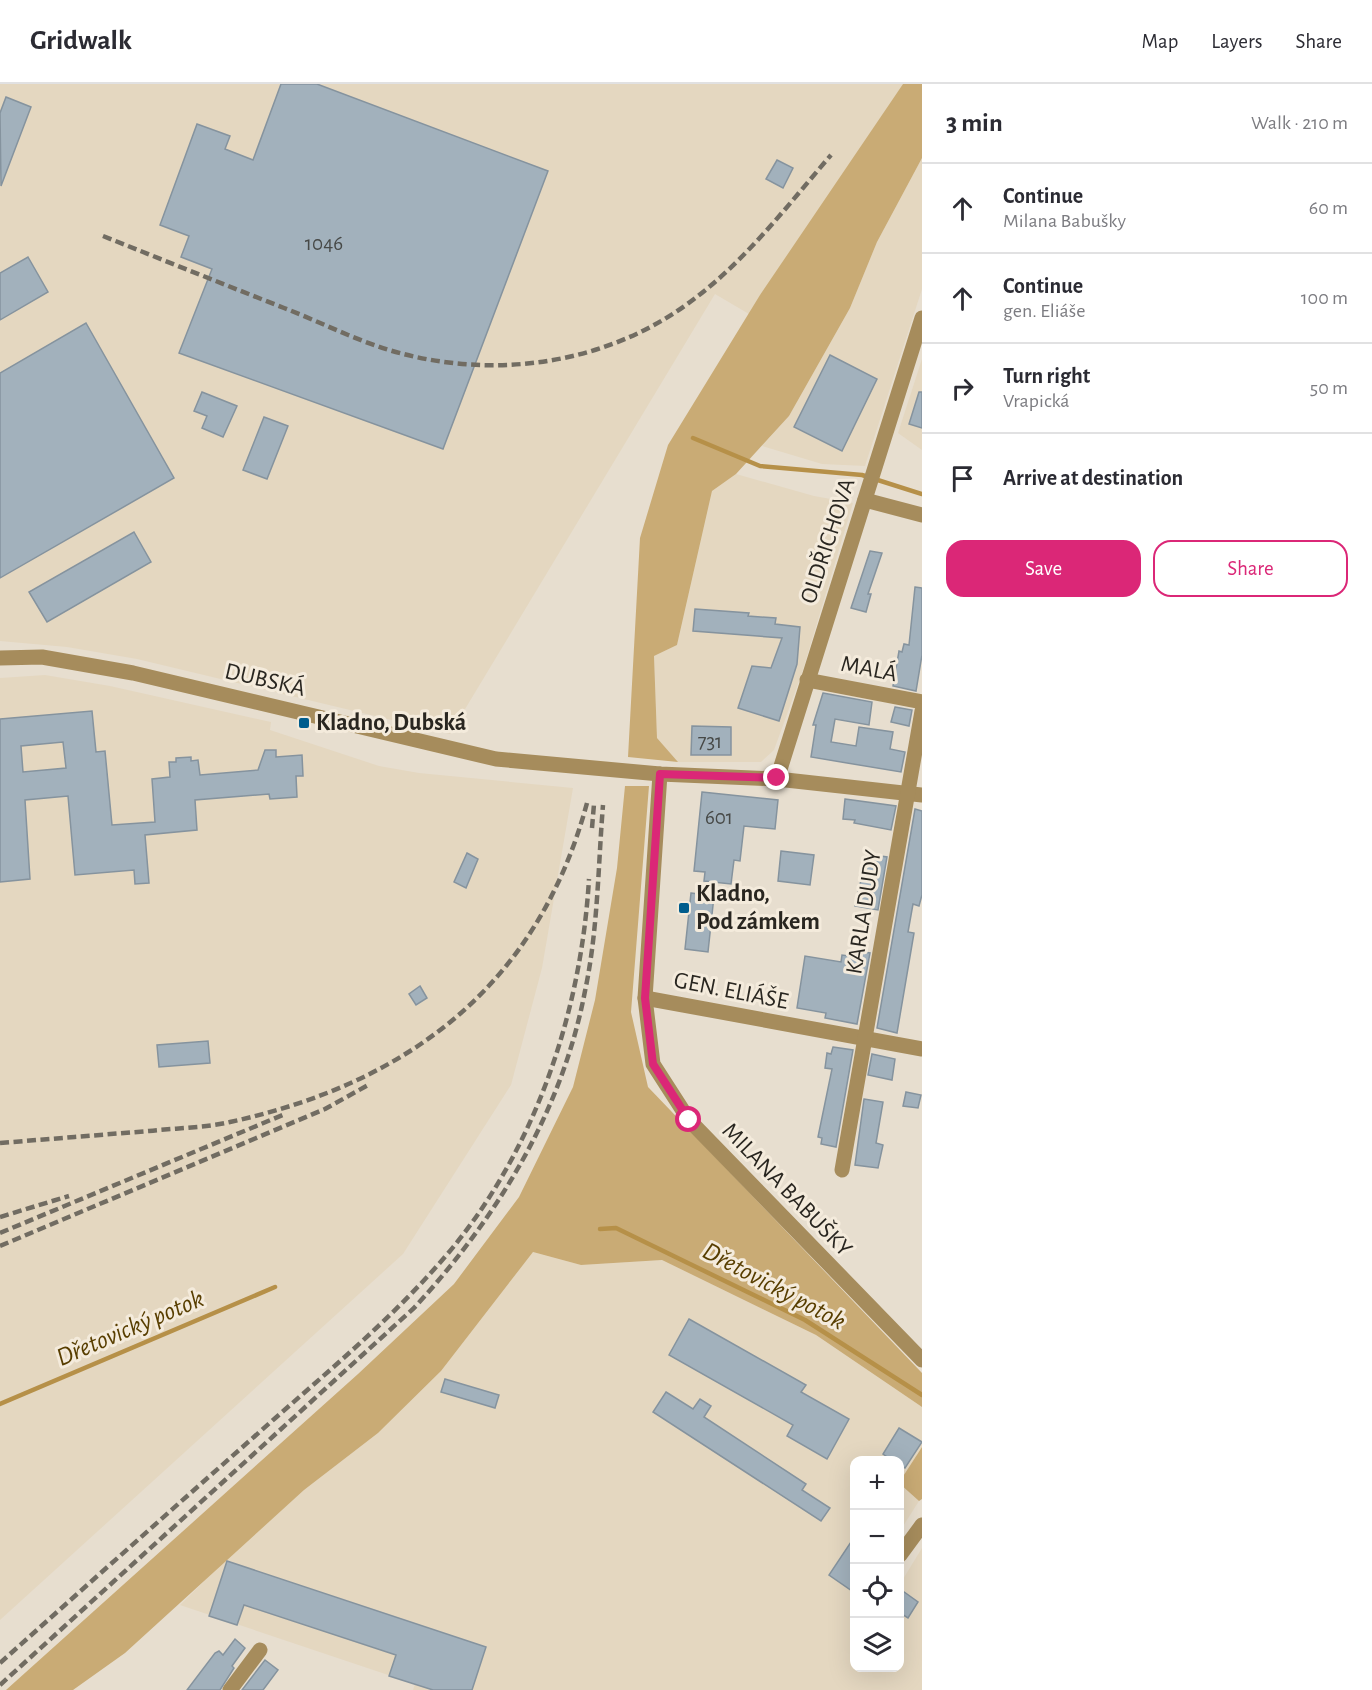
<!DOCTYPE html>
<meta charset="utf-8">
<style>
:root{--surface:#fff;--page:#f7f7f7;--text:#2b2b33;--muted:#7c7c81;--line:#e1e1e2;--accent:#db2777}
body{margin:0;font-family:"Alegreya Sans",sans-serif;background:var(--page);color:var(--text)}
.controls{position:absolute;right:18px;bottom:18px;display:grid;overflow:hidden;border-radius:12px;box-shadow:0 6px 24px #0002}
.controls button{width:54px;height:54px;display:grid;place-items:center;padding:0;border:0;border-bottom:2px solid var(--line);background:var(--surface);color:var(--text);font:30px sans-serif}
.stop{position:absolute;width:18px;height:18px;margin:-14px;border:4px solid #db2777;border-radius:50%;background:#fff}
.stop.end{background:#db2777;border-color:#fff;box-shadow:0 2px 6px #0008}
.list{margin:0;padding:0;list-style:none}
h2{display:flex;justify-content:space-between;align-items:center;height:78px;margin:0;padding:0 24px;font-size:26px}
h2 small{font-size:20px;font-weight:400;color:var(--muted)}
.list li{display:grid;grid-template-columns:39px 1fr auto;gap:18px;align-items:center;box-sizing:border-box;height:90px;padding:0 24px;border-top:2px solid var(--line)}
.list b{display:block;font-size:22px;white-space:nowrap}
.list p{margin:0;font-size:20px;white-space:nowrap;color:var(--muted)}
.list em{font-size:20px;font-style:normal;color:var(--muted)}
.actions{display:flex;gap:12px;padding:18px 24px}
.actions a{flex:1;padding:14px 0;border:2px solid var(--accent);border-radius:18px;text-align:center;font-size:21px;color:var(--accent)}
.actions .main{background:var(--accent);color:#fff}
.icon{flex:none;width:33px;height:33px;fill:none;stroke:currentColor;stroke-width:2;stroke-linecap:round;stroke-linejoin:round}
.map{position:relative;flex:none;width:922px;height:1606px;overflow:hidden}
header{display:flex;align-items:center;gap:36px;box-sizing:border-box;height:84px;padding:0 30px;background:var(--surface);border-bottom:2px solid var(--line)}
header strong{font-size:28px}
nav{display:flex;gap:33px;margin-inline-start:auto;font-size:21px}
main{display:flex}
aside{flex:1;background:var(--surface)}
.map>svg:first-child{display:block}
.built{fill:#e4d7c0}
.green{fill:#c9ab75}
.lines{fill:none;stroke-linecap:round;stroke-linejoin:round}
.stream{stroke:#b69048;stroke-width:4.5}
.building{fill:#a2b1bc;stroke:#85939e;stroke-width:1.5;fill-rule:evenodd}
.minor{stroke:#a68c5c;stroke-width:15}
.rail{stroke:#716c62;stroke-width:4.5;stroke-dasharray:9 4.5;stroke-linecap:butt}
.route{stroke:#db2777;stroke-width:8}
.poi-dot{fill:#005d8d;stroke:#f4ebdc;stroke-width:2}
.labels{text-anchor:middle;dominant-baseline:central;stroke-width:6;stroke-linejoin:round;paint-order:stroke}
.number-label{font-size:21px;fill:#474947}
.street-label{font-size:24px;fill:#292620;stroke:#f4ebdc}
.poi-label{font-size:24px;font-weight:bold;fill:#292620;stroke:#f4ebdc;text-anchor:start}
.water-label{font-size:26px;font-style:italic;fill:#583e00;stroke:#f4ebdc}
</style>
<header>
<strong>Gridwalk</strong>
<nav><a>Map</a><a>Layers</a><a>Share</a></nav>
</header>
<main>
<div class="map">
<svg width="922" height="1606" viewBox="0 0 922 1606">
<rect width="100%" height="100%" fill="#e7decf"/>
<g class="built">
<polygon points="0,0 903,0 749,230 715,210 450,650 137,575 67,563 0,557"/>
<polygon points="922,74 922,205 865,382 822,380 762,362 789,332 850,224 877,158"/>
<polygon points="922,275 922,366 898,349"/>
<polygon points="736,390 814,412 853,419 802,589 774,666 761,678 678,678 657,654 654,572 677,561 712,407"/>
<polygon points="45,591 110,602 271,638 270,646 379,682 419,689 573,704 542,884 511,1001 403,1170 0,1536 0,594"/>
<polygon points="533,1168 581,1181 662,1176 816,1251 922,1323 922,1363 900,1397 900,1376 854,1376 854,1584 900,1584 900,1500 922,1464 922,1606 413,1606 415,1600 180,1521 235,1467 304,1406 378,1349 441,1287"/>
<polygon points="900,1400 919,1417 900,1447"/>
</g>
<g class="green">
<polygon points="903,0 922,0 922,74 877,158 850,224 789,332 736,390 712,407 677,561 654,572 657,654 678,678 628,673 640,454 668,361 760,211"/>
<polygon points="625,702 649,702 631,928 648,1003 922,1289 922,1323 816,1251 662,1176 581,1181 533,1168 441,1287 378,1349 304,1406 125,1569 73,1606 6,1606 358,1290 454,1200 519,1113 573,1003 595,916 617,784"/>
<polygon points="922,1363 922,1415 919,1417 900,1400 900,1397"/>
</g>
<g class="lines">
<g class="stream">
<polyline points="693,354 760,382 862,391 922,410"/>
<polyline points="600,1145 616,1144 805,1236 922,1311"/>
<polyline points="0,1320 275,1203"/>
</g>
</g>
<g class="building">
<polygon points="281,0 317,0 548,87 443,365 179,269 212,185 181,173 189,152 160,141 197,40 230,52 225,65 253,76"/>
<polygon points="6,13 31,23 1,102 0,29"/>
<polygon points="777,76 793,84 783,104 766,95"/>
<polygon points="28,173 48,208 0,236 0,189"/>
<polygon points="86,239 174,394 0,494 0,289"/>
<polygon points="830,271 877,295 842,367 794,343"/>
<polygon points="202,308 237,322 223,353 202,344 207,332 194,327"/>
<polygon points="919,308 922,308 922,344 909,340"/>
<polygon points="264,333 288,342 267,395 243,386"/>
<polygon points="134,448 151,478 47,538 29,508"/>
<polygon points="870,467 882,469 868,510 871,510 866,528 851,524"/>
<polygon points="915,503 922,504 922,571 916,607 893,602 899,567 902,568 904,560 909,561"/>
<polygon points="695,525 749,529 748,532 776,534 775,540 800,543 797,580 779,637 738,624 752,582 771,584 782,554 693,547"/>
<polygon points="823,609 872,618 869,641 835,635 831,658 856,662 859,643 893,648 890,665 905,668 901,688 811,673 816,641 813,641"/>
<polygon points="895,623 912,626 909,642 891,638"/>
<path d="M92,627L96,668L105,667L112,741L155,738L152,695L170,693L169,678H176V674L191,673V677L198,676L200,691L258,686L265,666H276V673L302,671L303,692H296L297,713L270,715L269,710L195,716L197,746L145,751L149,799L135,800L134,786L75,791L68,712L25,716L30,795L0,798V635ZM63,658L66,684L23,688L21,662Z"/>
<polygon points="692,642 731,643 731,671 691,671"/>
<polygon points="702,708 778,716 775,745 744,742 740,777 734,776 731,800 704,797 705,788 694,787"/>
<polygon points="845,715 896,722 891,746 854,739 855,736 843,735"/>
<polygon points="915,725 922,727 922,811 919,822 913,820 908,848 914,849 897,949 877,944"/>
<polygon points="781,767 814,771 810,801 778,797"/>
<polygon points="467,769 478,775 466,804 454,798"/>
<polygon points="867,770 887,773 878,826 855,822"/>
<polygon points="691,809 714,812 708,868 685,865"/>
<polygon points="850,866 870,869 857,940 825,934 826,929 797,924 805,872 841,878 842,871 849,872"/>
<polygon points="420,902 427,914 416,921 409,910"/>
<polygon points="208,957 210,979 159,983 157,961"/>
<polygon points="833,963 853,966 836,1063 821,1060 822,1054 818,1053 832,985 825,984 827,969 831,970"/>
<polygon points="872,970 895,975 892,996 868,991"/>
<polygon points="906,1008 921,1011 918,1024 903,1022"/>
<polygon points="864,1015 883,1018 876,1059 883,1061 878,1084 855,1081"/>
<polygon points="689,1235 806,1301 801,1308 849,1335 827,1375 787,1352 793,1341 669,1271"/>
<polygon points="445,1295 499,1311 495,1324 441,1308"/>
<polygon points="666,1308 693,1325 700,1315 711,1322 704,1333 806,1400 802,1406 830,1424 821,1437 653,1328"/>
<polygon points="899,1344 922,1358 905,1384 900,1381 900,1377 893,1377 883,1370"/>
<polygon points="855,1452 855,1509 829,1491"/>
<polygon points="227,1477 486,1563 472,1606 433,1606 389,1592 396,1571 244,1521 237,1541 209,1532"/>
<polygon points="900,1505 918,1518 908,1534 900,1529"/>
<polygon points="235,1555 245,1564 232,1582 234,1584 220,1606 187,1606 215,1569 219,1567 223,1571"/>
<polygon points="265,1576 278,1586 263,1606 242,1606"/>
</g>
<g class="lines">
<g class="minor">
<polyline points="865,416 922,431"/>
<polyline points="0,574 42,573 133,589 496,675 660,690 777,695 922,711"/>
<polyline points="807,596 922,618"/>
<polyline points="660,690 645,914 653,980 689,1036 922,1276"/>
<polyline points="777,695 922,234"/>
<polyline points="645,914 922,965"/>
<polyline points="842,1086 922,627"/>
<polyline points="900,1471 922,1441"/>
<polyline points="230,1606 260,1566"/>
</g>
<g class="rail">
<path d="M103,152C163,176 223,200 284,224C318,237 353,255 389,266C492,297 608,281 694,215C747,175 788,121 831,71"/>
<polyline points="592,744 594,720"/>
<path d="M0,1059C50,1055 99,1051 149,1047C176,1044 204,1044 230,1038C409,999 538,901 587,719"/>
<polyline points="0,1133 69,1112"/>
<polyline points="0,1149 285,1030"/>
<polyline points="0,1162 325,1025 370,1000"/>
<path d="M0,1579C85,1503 170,1427 255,1352C320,1294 388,1239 444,1174C534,1070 581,930 589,795"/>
<path d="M0,1601L414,1224C497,1134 562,1028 585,907C598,846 598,783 603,721"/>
</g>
</g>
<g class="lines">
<polyline class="route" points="689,1036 653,980 645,914 660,690 777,694"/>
</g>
<g class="poi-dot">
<rect x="298" y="633" width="12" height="12" rx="3"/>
<rect x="678" y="818" width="12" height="12" rx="3"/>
</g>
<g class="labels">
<g class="number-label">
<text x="324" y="159">1046</text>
<text x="710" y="657">731</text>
<text x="719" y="733">601</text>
</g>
<g class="street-label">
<text transform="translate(828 457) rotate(-72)">OLDŘICHOVA</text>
<text transform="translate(869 585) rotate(11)">MALÁ</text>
<text transform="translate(265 596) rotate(13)">DUBSKÁ</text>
<text transform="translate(864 828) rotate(-81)">KARLA DUDY</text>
<text transform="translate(731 907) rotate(11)">GEN. ELIÁŠE</text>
<text transform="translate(787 1106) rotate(46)">MILANA BABUŠKY</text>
</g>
<g class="poi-label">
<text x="316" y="639">Kladno, Dubská</text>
<text x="696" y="810">Kladno,<tspan x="696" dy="28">Pod zámkem</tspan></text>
</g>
<g class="water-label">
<text transform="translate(774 1202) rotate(28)">Dřetovický potok</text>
<text transform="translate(130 1244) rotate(-23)">Dřetovický potok</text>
</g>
</g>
</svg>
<div class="controls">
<button>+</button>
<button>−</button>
<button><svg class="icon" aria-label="locate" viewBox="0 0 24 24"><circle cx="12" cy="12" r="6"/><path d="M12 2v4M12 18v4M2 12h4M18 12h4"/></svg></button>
<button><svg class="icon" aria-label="layers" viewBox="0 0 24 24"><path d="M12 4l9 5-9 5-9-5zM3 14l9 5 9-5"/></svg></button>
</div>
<div class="stop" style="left:689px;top:1036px"></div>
<div class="stop end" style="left:777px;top:694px"></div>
</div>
<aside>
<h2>3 min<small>Walk · 210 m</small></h2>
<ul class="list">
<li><svg class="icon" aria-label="ahead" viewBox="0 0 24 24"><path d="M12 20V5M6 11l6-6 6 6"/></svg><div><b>Continue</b><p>Milana Babušky</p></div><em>60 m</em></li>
<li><svg class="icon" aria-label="ahead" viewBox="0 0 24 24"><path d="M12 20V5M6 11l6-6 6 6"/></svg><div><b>Continue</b><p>gen. Eliáše</p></div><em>100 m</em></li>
<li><svg class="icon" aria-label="right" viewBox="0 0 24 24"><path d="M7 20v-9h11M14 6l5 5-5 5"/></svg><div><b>Turn right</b><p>Vrapická</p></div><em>50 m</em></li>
<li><svg class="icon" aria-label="arrive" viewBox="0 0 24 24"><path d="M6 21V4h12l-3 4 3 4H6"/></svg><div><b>Arrive at destination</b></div></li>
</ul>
<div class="actions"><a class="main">Save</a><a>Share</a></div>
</aside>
</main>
